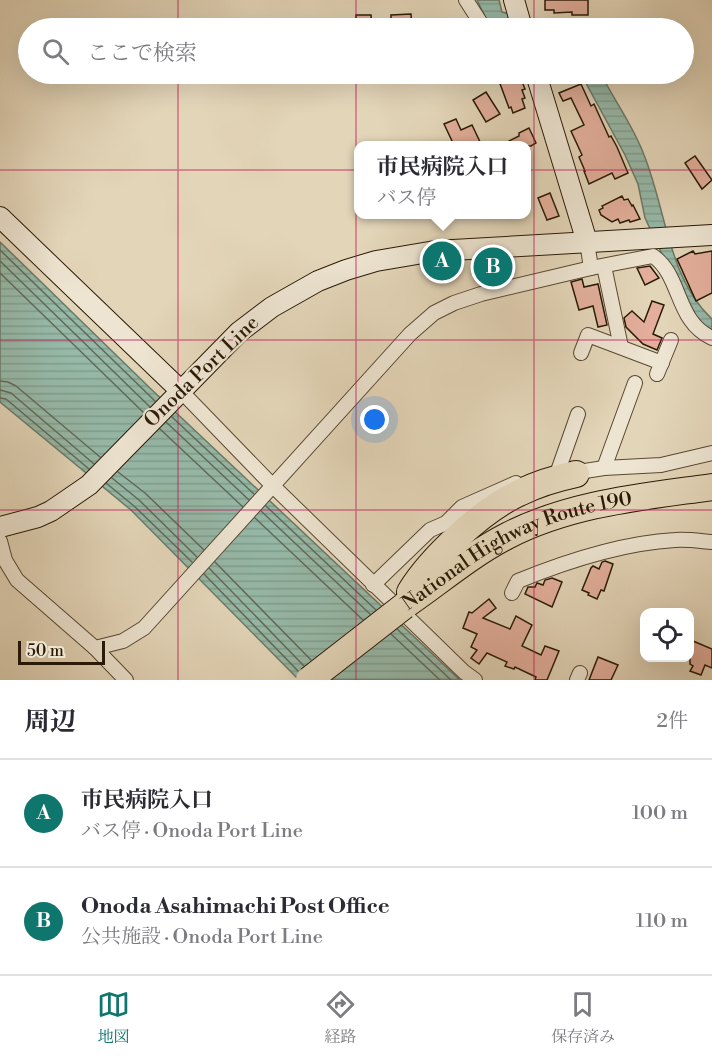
<!DOCTYPE html>
<html lang="ja">
<meta charset="utf-8">
<style>
:root{--surface:#fff;--page:#f2f2f3;--text:#2b2b33;--muted:#7c7c81;--line:#e1e1e2;--accent:#0f766e}
body{margin:0;font-family:"Libre Bodoni","Noto Serif JP",serif;background:var(--page);color:var(--text)}
.controls{position:absolute;right:18px;bottom:18px;display:grid;overflow:hidden;border-radius:12px;box-shadow:0 6px 24px #0002}
.controls button{width:54px;height:54px;display:grid;place-items:center;padding:0;border:0;border-bottom:2px solid var(--line);background:var(--surface);color:var(--text);font:30px sans-serif}
.scale{position:absolute;left:18px;bottom:15px;width:87px;box-sizing:border-box;padding-left:6px;border:3px solid #2a1a06;border-top:0;font-size:16px;line-height:21px;white-space:nowrap;color:#2a1a06;-webkit-text-stroke:4px #ede4d1;paint-order:stroke}
.you{position:absolute;left:375px;top:420px;width:21px;height:21px;margin:-15px;border:4px solid #fff;border-radius:50%;background:#1a73e8;box-shadow:0 0 0 9px #1a73e833}
.badge{display:grid;place-items:center;width:39px;height:39px;border-radius:50%;background:var(--accent);color:#fff;font-size:20px;font-weight:700}
.pin{position:absolute;translate:-50% -50%;border:3px solid #fff;box-shadow:0 2px 6px #0006}
.popup{position:absolute;left:354px;top:141px;width:177px;height:78px;box-sizing:border-box;display:grid;place-content:center;border-radius:12px;background:var(--surface);filter:drop-shadow(0 2px 4px #0005);font-size:20px;white-space:nowrap;color:var(--muted)}
.popup b{font-size:22px;color:var(--text)}
.popup::after{content:'';position:absolute;left:50%;top:100%;margin-left:-12px;border:12px solid transparent;border-top-color:var(--surface)}
.list{margin:0;padding:0;list-style:none}
h2{display:flex;justify-content:space-between;align-items:center;height:78px;margin:0;padding:0 24px;font-size:26px}
h2 small{font-size:20px;font-weight:400;color:var(--muted)}
.list li{display:grid;grid-template-columns:39px 1fr auto;gap:18px;align-items:center;box-sizing:border-box;height:108px;padding:0 24px;border-top:2px solid var(--line)}
.list b{display:block;font-size:22px;white-space:nowrap}
.list p{margin:0;font-size:20px;white-space:nowrap;color:var(--muted)}
.list em{font-size:20px;font-style:normal;color:var(--muted)}
.icon{flex:none;width:33px;height:33px;fill:none;stroke:currentColor;stroke-width:2;stroke-linecap:round;stroke-linejoin:round}
.map{position:relative;flex:none;width:712px;height:680px;overflow:hidden}
.search{position:absolute;background:var(--surface);box-shadow:0 6px 24px #0002;left:18px;right:18px;top:18px;height:66px;display:flex;align-items:center;gap:15px;box-sizing:border-box;padding:0 21px;border-radius:33px;color:var(--muted);font-size:22px}
.sheet{height:294px;background:var(--surface)}
nav{display:flex;justify-content:space-around;align-items:center;box-sizing:border-box;height:84px;border-top:2px solid var(--line);background:var(--surface);font-size:16px;color:var(--muted)}
nav a{display:grid;justify-items:center;gap:3px}
nav .on{color:var(--accent)}
.map>svg:first-child{display:block}
.water{fill:url(#water-rules);stroke:#6b7967;stroke-width:1.5}
.lines{fill:none;stroke-linecap:round;stroke-linejoin:round}
.shore{stroke:#606a57;stroke-width:1.5}
.building{fill:#e3af9c;stroke:#2a1a06;stroke-width:1.5}
.street-casing{stroke:#584932;stroke-width:16}
.secondary-casing{stroke:#2a1a06;stroke-width:22}
.highway-casing{stroke:#2a1a06;stroke-width:28}
.street{stroke:#ede4d1;stroke-width:14}
.secondary{stroke:#ede4d1;stroke-width:20}
.highway{stroke:#e3d5b8;stroke-width:26}
.highway-bridge-casing{stroke:#2a1a06;stroke-width:28;stroke-linecap:butt}
.highway-bridge{stroke:#e3d5b8;stroke-width:26}
.grid{fill:none;stroke:#c2185b;stroke-width:1.5;stroke-opacity:0.55}
.labels{text-anchor:middle;dominant-baseline:central;stroke-width:4.5;stroke-linejoin:round;paint-order:stroke}
.street-label{font-size:20px;fill:#2a1a06;stroke:#ede4d1}
</style>
<div class="map">
<svg width="712" height="680" viewBox="0 0 712 680">
<defs>
<pattern id="water-rules" width="6" height="5" patternUnits="userSpaceOnUse" patternTransform="scale(1.5)"><rect width="6" height="5" fill="#96b9a8"/><path d="M0 2.5h6" fill="none" stroke="#819e8f"/></pattern>
</defs>
<rect width="100%" height="100%" fill="#e3d5b8"/>
<filter id="stains"><feTurbulence type="fractalNoise" baseFrequency=".00333" numOctaves="4"/><feColorMatrix values="0 0 0 0 .2 0 0 0 0 .09 0 0 0 0 .02 0 0 0 .5 -.17"/></filter>
<radialGradient id="worn" r=".72"><stop offset=".6" stop-color="#630" stop-opacity="0"/><stop offset="1" stop-color="#630" stop-opacity=".3"/></radialGradient>
<g class="water">
<polygon points="477,0 499,0 502,12 558,25 564,28 492,28 489,25"/>
<path d="M581,74H601C614,100 634,127 644,155C666,209 668,278 712,319V333L692,318L645,218L638,184L625,155Z"/>
<polygon points="0,242 152,390 460,680 299,680 131,510 0,402"/>
</g>
<g class="lines">
<g class="shore">
<polyline points="0,250 155,401"/>
<polyline points="0,261 150,407"/>
<polyline points="0,273 144,413"/>
<polyline points="0,381 8,382 16,386 100,457"/>
<polyline points="0,390 11,393 94,464"/>
<polyline points="0,398 6,399 89,469"/>
<polyline points="172,417 254,494"/>
<polyline points="166,422 249,500"/>
<polyline points="160,429 243,507"/>
<polyline points="118,472 145,493 204,550"/>
<polyline points="112,478 139,500 197,557"/>
<polyline points="106,483 134,506 192,562"/>
<polyline points="266,506 376,610"/>
<polyline points="261,511 370,614"/>
<polyline points="255,518 363,620"/>
<polyline points="215,562 311,660"/>
<polyline points="209,568 304,666"/>
<polyline points="204,574 298,671"/>
<polyline points="397,629 451,680"/>
<polyline points="391,634 440,680"/>
</g>
</g>
<g class="building">
<polygon points="545,0 588,0 588,15 572,15 572,12 554,13 554,10 545,10"/>
<polygon points="411,14 412,28 391,28 391,15"/>
<polygon points="356,15 371,15 372,28 356,28"/>
<polygon points="519,74 525,89 522,90 525,98 522,99 525,108 513,113 511,107 509,108 499,81"/>
<polygon points="581,84 591,106 594,104 609,137 611,136 617,147 628,173 615,179 612,173 589,184 584,171 585,171 579,157 582,155 571,131 584,125 571,98 563,101 559,93"/>
<polygon points="486,92 500,114 486,122 473,100"/>
<polygon points="456,119 461,130 472,125 482,146 457,146 455,142 453,143 444,124"/>
<polygon points="529,128 536,143 531,146 499,146 519,136 519,133"/>
<polygon points="695,156 712,180 702,189 685,163"/>
<polygon points="550,193 559,216 547,220 538,198"/>
<polygon points="622,196 624,200 628,199 632,206 633,205 640,219 630,222 629,220 620,223 618,219 612,222 601,215 599,210 603,208 602,206"/>
<polygon points="693,251 695,254 712,251 712,293 696,301 677,259"/>
<polygon points="650,266 659,278 645,285 637,268"/>
<polygon points="582,279 584,287 598,284 607,325 598,327 593,306 579,310 571,282"/>
<polygon points="652,301 664,305 653,334 662,338 657,350 643,344 626,327 624,318 632,311 644,322"/>
<polygon points="605,561 613,564 604,591 601,590 597,599 588,595 589,593 582,590 591,568 593,566 599,569 602,562"/>
<polygon points="552,578 562,582 552,607 525,594 528,587 535,587 537,583 543,585 545,580"/>
<polygon points="489,599 496,608 483,618 510,629 516,616 532,625 522,646 541,655 545,646 559,651 547,680 535,680 536,677 515,667 514,669 505,666 507,662 487,653 479,664 471,658 477,650 471,647 477,634 463,628 469,612 472,613"/>
<polygon points="693,641 712,649 712,668 705,665 701,675 690,671 693,666 690,664 690,643 692,644"/>
<polygon points="598,657 618,665 611,680 589,680"/>
</g>
<g class="lines">
<g class="street-casing">
<g id="street">
<polyline points="466,0 484,28"/>
<polyline points="604,266 621,347"/>
<path d="M591,268L653,256C682,276 675,321 712,338"/>
<polyline points="581,353 588,335 662,363"/>
<polyline points="657,374 671,340"/>
<polyline points="180,390 273,486 464,672 475,680"/>
<polyline points="604,468 635,383"/>
<polyline points="558,471 578,414"/>
<polyline points="572,473 604,468 661,465 712,453"/>
<polyline points="0,541 5,560 17,580 95,648 126,680"/>
<polyline points="373,585 430,530 446,523 462,507 516,483"/>
<path d="M512,593L518,581C567,561 622,543 675,540C687,539 700,541 712,542"/>
<polyline points="95,648 123,641 144,628 410,334 434,313 454,303 481,294 591,268 587,242"/>
<polyline points="577,680 580,673"/>
</g>
</g>
<g class="secondary-casing">
<g id="secondary">
<polyline points="514,0 522,28"/>
<polyline points="536,74 587,242"/>
<polyline points="0,217 180,390"/>
<polyline points="0,527 38,517 51,511 89,485 239,332 272,307 318,281 346,270 376,261 435,251 712,235"/>
</g>
</g>
<g class="highway-casing">
<g id="highway">
<path d="M410,592C431,558 482,510 519,493C537,484 557,478 576,474"/>
<path id="s1" d="M404,606C438,583 470,555 507,536C571,503 642,497 712,487"/>
</g>
</g>
<use href="#street" class="street"/>
<use href="#secondary" class="secondary"/>
<use href="#highway" class="highway"/>
<g class="highway-bridge-casing">
<polyline id="highway-bridge" points="309,680 404,606"/>
</g>
<use href="#highway-bridge" class="highway-bridge"/>
</g>
<path class="grid" d="M178,0V28M356,0V28M534,0V28M178,74V680M356,74V680M534,74V680M0,170H712M0,340H712M0,510H712"/>
<g class="labels">
<g class="street-label">
<text transform="translate(202 372) rotate(-44)">Onoda Port Line</text>
<text stroke="none"><textPath href="#s1" startOffset="128">National Highway Route 190</textPath></text>
</g>
</g>
<rect width="100%" height="100%" filter="url(#stains)"/>
<rect width="100%" height="100%" fill="url(#worn)"/>
</svg>
<div class="controls">
<button><svg class="icon" aria-label="locate" viewBox="0 0 24 24"><circle cx="12" cy="12" r="6"/><path d="M12 2v4M12 18v4M2 12h4M18 12h4"/></svg></button>
</div>
<div class="scale">50 m</div>
<div class="you"></div>
<div class="pin badge" style="left:442px;top:261px">A</div>
<div class="popup"><b>市民病院入口</b>バス停</div>
<div class="pin badge" style="left:493px;top:267px">B</div>
<div class="search"><svg class="icon" aria-label="search" viewBox="0 0 24 24"><circle cx="10" cy="10" r="6"/><path d="M15 15l6 6"/></svg>ここで検索</div>
</div>
<section class="sheet">
<h2>周辺<small>2件</small></h2>
<ul class="list">
<li><span class="badge">A</span><div><b>市民病院入口</b><p>バス停 · Onoda Port Line</p></div><em>100 m</em></li>
<li><span class="badge">B</span><div><b>Onoda Asahimachi Post Office</b><p>公共施設 · Onoda Port Line</p></div><em>110 m</em></li>
</ul>
</section>
<nav>
<a class="on"><svg class="icon" aria-label="map" viewBox="0 0 24 24"><path d="M3 6l6-2 6 2 6-2v14l-6 2-6-2-6 2zM9 4v14M15 6v14"/></svg>地図</a>
<a><svg class="icon" aria-label="directions" viewBox="0 0 24 24"><path d="M12 3l9 9-9 9-9-9zM9 14v-3h6M13 9l2 2-2 2"/></svg>経路</a>
<a><svg class="icon" aria-label="saved" viewBox="0 0 24 24"><path d="M7 4h10v16l-5-4-5 4z"/></svg>保存済み</a>
</nav>
